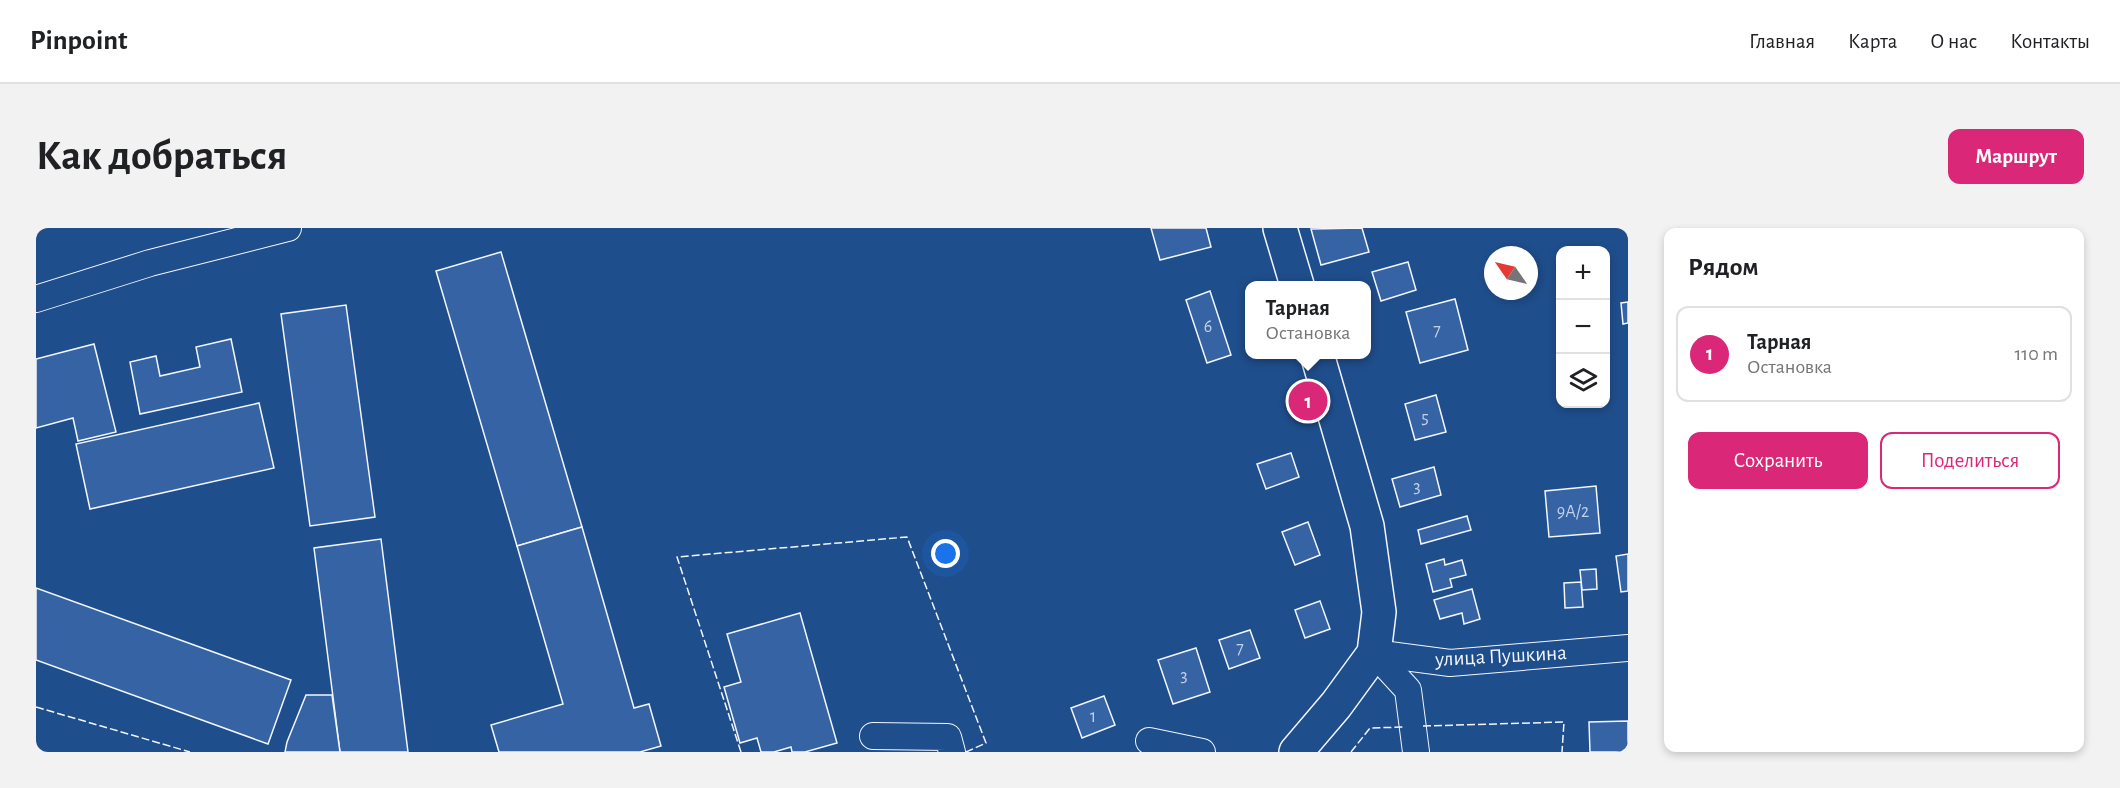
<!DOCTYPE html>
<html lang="ru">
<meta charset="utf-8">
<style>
:root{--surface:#fff;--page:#f2f2f2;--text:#202124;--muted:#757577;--line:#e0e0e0;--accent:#db2777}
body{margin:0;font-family:"Alegreya Sans",sans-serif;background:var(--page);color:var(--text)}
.controls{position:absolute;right:18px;top:18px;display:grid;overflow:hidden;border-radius:12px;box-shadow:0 3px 9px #0003}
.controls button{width:54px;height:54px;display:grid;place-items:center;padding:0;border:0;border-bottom:2px solid var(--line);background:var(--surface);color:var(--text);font:30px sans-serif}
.compass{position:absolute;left:1448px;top:18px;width:54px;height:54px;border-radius:50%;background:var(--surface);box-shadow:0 3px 9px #0003;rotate:304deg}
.you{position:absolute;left:910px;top:326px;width:21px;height:21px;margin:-15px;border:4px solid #fff;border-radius:50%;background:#1a73e8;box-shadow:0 0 0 9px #1a73e833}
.badge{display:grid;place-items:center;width:39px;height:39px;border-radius:50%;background:var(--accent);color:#fff;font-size:20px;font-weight:700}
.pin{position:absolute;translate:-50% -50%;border:3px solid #fff;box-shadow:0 2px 6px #0006}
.popup{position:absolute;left:1209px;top:53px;width:126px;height:78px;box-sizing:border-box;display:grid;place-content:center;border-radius:12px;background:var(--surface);filter:drop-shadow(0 2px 4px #0005);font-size:20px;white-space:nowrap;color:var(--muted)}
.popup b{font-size:22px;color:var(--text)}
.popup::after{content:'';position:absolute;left:50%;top:100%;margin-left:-12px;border:12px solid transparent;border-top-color:var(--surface)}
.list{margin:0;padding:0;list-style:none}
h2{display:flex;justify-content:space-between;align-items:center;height:78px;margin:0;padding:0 24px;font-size:26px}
h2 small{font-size:20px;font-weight:400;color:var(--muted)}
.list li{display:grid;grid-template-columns:39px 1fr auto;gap:18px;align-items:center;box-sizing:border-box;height:96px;margin:0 12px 12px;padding:0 12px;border:2px solid var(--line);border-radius:12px}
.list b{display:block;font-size:22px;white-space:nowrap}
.list p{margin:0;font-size:20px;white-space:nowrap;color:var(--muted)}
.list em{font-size:20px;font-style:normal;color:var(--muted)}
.actions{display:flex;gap:12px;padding:18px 24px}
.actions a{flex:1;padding:14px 0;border:2px solid var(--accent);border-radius:12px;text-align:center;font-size:21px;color:var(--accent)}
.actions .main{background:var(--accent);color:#fff}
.icon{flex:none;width:33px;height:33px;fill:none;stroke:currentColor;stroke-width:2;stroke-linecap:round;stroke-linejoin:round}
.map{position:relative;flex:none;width:1592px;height:524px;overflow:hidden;border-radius:12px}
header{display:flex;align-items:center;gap:36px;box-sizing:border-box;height:84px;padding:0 30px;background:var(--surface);border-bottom:2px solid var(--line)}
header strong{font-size:28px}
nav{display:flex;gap:33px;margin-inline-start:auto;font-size:21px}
.intro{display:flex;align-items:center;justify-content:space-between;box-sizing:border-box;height:144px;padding:0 36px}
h1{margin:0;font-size:42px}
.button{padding:15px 27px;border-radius:12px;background:var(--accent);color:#fff;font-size:21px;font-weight:700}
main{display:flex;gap:36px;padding:0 36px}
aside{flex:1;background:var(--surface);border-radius:12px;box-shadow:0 3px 9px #0003}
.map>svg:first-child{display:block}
.building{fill:#3563a3;stroke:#f2f6ff;stroke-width:1.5}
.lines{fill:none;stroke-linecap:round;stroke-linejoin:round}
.minor-casing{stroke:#f2f6ff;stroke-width:28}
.major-casing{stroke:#f2f6ff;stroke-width:36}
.minor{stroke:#1f4e8c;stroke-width:26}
.major{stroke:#1f4e8c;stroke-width:33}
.fence{stroke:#f2f6ff;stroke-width:1.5;stroke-dasharray:8 3;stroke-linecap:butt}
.labels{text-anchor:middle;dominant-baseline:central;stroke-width:4.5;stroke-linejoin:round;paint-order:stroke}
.number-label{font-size:18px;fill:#c3d1e8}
.street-label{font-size:21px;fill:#f2f6ff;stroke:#1f4e8c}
</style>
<header>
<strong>Pinpoint</strong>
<nav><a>Главная</a><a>Карта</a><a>О нас</a><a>Контакты</a></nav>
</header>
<div class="intro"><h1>Как добраться</h1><a class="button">Маршрут</a></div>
<main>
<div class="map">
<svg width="1592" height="524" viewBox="0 0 1592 524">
<rect width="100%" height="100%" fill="#1f4e8c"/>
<g class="building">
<polygon points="1115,0 1170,0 1175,19 1124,32"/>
<polygon points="1326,0 1333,24 1285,37 1275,1"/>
<polygon points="465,24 546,299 481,318 400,43"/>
<polygon points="1372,34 1380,62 1345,73 1336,44"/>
<polygon points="1174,63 1195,127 1171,135 1150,72"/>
<polygon points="1419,71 1432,122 1384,135 1370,84"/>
<polygon points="1592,74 1592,95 1587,96 1585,75"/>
<polygon points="310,77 339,289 274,298 245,86"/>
<polygon points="195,111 206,164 104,186 94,134 120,128 124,148 164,139 160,119"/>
<polygon points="58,116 80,204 42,213 37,190 0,200 0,131"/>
<polygon points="1400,167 1410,204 1379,212 1369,176"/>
<polygon points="223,175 238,240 54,281 40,216"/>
<polygon points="1255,225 1263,249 1230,261 1221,236"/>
<polygon points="1398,239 1405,267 1364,279 1356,251"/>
<polygon points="1560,258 1564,305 1513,309 1509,263"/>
<polygon points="1431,288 1435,302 1385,316 1382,302"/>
<polygon points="1272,294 1284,327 1259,337 1246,304"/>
<polygon points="546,299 598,480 613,476 625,518 604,524 463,524 455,497 527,476 481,318"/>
<polygon points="345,311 372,524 304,524 278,320"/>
<polygon points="1592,326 1592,363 1585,364 1580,328"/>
<polygon points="1408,331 1409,337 1426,332 1430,347 1414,351 1416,359 1397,364 1390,336"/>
<polygon points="1560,341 1561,361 1546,362 1544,342"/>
<polygon points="1545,354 1547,379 1529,380 1528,355"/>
<polygon points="0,360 255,452 232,516 0,432"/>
<polygon points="1436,361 1444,391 1428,396 1426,385 1404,391 1398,372"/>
<polygon points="1284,373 1294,401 1269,410 1259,382"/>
<polygon points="764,385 801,515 769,524 756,524 755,519 738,524 725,524 721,510 704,515 688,459 705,454 691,406"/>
<polygon points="1214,402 1224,430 1193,441 1183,412"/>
<polygon points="1160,420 1174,464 1137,476 1122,432"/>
<polygon points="270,467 296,467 304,524 249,524 251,514"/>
<polygon points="1068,468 1079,497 1046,510 1035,480"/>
<polygon points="1592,493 1592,524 1554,524 1553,494"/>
</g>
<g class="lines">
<g class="minor-casing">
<g id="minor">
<polyline points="0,71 114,35 252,0"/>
<polyline points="1338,425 1414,435 1592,420"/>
<polyline points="1338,425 1372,462 1380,524"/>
<polyline points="837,508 912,509 916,524"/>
<polyline points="1113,513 1166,524"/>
</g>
</g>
<g class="major-casing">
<g id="major">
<polyline points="1244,0 1261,57"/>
<polyline points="1260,524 1300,477 1338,425 1343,384 1331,298 1281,126"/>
</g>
</g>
<use href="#minor" class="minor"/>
<use href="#major" class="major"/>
<g class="fence">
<polyline points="0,479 154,524"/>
<polyline points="1387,498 1528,494 1526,524"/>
<polyline points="705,524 641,329 871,309 950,515 930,524"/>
<polyline points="1315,524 1334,500 1369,499"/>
</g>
</g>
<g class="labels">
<g class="number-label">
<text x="1172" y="99">6</text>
<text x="1401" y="103">7</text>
<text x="1389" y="190">5</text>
<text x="1381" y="259">3</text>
<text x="1537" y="284">9А/2</text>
<text x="1204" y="421">7</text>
<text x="1148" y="448">3</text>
<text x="1057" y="489">1</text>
</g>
<g class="street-label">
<text transform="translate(1465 428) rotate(-3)">улица Пушкина</text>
</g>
</g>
</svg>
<div class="controls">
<button>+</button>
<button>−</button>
<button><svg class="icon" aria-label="layers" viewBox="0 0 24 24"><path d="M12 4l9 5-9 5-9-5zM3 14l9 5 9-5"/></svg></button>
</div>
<svg class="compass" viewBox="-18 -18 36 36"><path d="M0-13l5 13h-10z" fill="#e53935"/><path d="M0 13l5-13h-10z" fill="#757577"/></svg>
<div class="you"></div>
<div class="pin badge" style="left:1272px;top:173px">1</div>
<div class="popup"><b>Тарная</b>Остановка</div>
</div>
<aside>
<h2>Рядом<small></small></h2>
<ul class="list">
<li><span class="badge">1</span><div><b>Тарная</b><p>Остановка</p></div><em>110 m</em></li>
</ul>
<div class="actions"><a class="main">Сохранить</a><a>Поделиться</a></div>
</aside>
</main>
